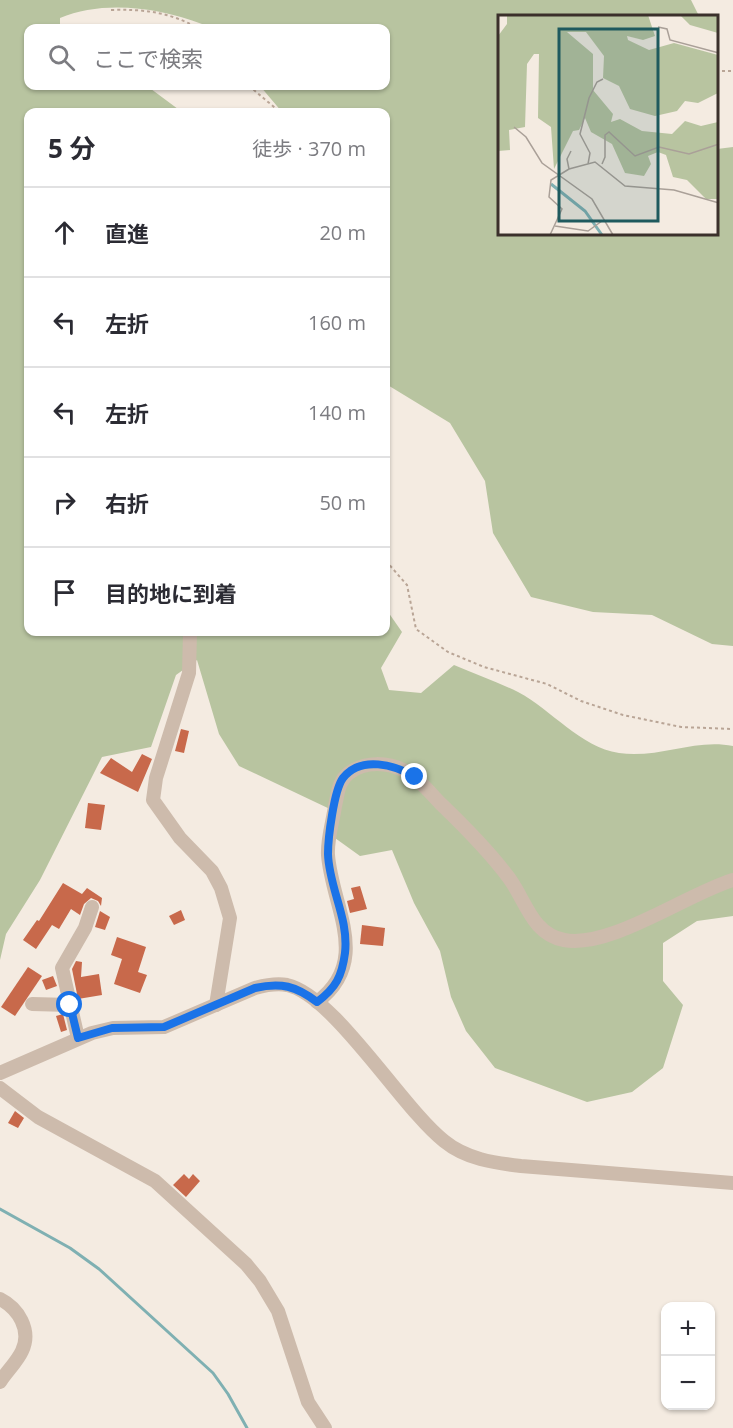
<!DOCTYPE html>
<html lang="ja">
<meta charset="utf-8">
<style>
:root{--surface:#fff;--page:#f7f7f7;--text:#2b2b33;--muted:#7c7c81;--line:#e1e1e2}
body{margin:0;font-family:"Open Sans","Noto Sans JP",sans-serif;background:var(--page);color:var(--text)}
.controls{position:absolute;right:18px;bottom:18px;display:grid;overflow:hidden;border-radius:12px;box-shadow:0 2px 4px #0004}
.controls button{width:54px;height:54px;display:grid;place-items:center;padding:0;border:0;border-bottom:2px solid var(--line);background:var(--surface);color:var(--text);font:30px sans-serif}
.stop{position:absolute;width:18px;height:18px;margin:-14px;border:4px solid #1a73e8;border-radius:50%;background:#fff}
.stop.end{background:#1a73e8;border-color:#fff;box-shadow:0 2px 6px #0008}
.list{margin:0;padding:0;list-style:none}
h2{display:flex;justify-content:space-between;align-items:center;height:78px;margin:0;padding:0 24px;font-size:26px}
h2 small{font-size:20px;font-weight:400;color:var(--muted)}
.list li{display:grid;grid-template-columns:39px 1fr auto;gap:18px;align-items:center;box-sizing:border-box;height:90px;padding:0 24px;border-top:2px solid var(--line)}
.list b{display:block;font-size:22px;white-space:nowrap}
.list em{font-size:20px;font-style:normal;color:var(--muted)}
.icon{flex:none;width:33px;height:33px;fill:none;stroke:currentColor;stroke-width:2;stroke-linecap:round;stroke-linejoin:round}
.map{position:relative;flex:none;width:733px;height:1428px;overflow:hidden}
.search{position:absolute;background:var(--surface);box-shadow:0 2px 4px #0004;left:24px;top:24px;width:366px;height:66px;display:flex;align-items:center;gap:15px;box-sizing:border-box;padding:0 21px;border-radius:12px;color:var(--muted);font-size:22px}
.panel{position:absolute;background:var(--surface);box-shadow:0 2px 4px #0004;left:24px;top:108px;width:366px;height:528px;border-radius:12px}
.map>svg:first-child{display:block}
.green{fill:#b8c4a0}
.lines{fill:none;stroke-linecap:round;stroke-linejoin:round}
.stream{stroke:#7fb0b2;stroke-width:3}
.building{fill:#c8694b}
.path{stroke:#b9a596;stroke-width:2;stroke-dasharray:3 3;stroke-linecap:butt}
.minor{stroke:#cdbbac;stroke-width:14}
.route{stroke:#1a73e8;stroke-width:8}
.inset-river{fill:none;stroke:#7fb0b2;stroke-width:3}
.inset-road{fill:none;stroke:#aaa098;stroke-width:1.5}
.view{fill:#1f5a5e;fill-opacity:0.15;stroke:#1f5a5e;stroke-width:3}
.inset-edge{fill:none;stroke:#3b302b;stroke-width:3}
</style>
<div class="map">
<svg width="733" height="1428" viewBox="0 0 733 1428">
<rect width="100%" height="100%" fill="#f4ebe1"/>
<path class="green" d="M0,0H691L699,16H499V234H716L717,149L733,147V646L712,644L652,615L593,612L531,597L493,533L485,481L450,423L386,384V112H282L260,86H386V28H206L202,24C158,7 102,0 60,18V28H28V86H147L182,112H28V632H386V609L402,632L381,668L389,690L421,693L454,665C475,674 498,682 518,692C552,710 580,747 619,753C658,759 695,738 733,746V916L697,921L663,943V981L683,1005L663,1068L632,1092L587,1102L495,1068L466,1031L451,997L440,951L414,903L392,850L360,856L335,838L332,810L239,766L219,734L197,660L176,675L151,747L102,757L40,880L6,934L0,960Z"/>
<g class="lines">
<polyline class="stream" points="0,1209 70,1248 99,1269 213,1373 228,1394 247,1428"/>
</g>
<g class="building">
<polygon points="181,729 189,731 184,753 175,751"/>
<polygon points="142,754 152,759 138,792 100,773 111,758 132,772"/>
<polygon points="88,803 105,805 101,830 85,828"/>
<polygon points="63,883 82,894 87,888 102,898 101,906 98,901 91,898 84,904 80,915 71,909 59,929 52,925 36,949 23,940 37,920 39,921"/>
<polygon points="360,886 367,909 350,913 347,901 354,899 351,888"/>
<polygon points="181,910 185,920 174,925 169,916"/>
<polygon points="100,911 110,917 105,930 95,927"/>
<polygon points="362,925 385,928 383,946 360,944"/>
<polygon points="117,937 146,947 138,972 147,975 140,993 114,984 122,959 111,955"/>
<polygon points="76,961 82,962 81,977 99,974 102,995 78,999 72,969"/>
<polygon points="28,967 42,976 15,1016 1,1007"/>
<polygon points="53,976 57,986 46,990 42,980"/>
<polygon points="63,1014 67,1030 61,1032 56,1016"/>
<polygon points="15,1111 24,1118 18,1128 8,1123"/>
<polygon points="184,1174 189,1179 193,1174 200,1181 186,1197 173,1185"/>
</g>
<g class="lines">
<g class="path">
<path d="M111,10C144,9 169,12 198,28"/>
<polyline points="716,71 733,71"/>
<polyline points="249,86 280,112"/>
<polyline points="386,561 407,585 416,629 448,652 484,667 547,684 581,701 623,715 681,727 733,729"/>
</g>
<g class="minor">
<polyline points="190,632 189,673 156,778 153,800 180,838 212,871 221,888 230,918 216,1005"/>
<path d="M317,1002C372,961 332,907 328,855C327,839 333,821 335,806C338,794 338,781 349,773C365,761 388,762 405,771C420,779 430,793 441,804C466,828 489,851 509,878C526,901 532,934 564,940C610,949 687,894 733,880"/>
<polyline points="32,1004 70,1005"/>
<polyline points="78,1038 62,968 85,928 92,907"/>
<path d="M0,1073L92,1033L113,1028L164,1027L255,988C266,985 276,983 287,985C334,995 402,1108 444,1141C466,1159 494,1163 521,1166L733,1183"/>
<polyline points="0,1088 38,1117 155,1181 246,1264 260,1281 278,1311 308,1402 325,1428"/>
<path d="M0,1299C18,1308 32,1330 22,1351C17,1362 7,1371 0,1382"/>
</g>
</g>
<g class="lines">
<path class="route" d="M70,1005L78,1038L112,1028L164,1027L255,988C281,982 296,986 317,1002C336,988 342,976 345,953C349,918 329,888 328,854C328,838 334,790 343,778C361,755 395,765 415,777"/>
</g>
<g transform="translate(498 15)">
<rect width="220" height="220" fill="#f4ebe1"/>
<path d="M9,0H150L157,21L145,25L129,21L130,25L151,35L176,28L220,40V78L200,88L187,86L179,96L157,101L132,94L121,71L105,63L106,41L88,17H69L95,39V75L115,99L113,107L122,104L144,116L174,119L187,106L203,111L220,107L221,184H208L189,165L175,162L168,140L160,137L150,141L153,149L146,161L127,158L114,129L93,117L87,103L81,115L75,116L56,154L53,112L40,103L41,39H36L29,49L27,112L11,115L12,135L0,136V21L9,9ZM182,0H220V18L192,10Z" fill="#b8c4a0"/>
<path class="inset-river" d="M53,169L87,196L104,220"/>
<path class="inset-road" d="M160,12L169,14L172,25L221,38M16,112L28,122L44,148L94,184L115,220M90,149L92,138L82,119L91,83L99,67L105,64M104,149L107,142V120L111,117L137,141L161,132L191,139L221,129M71,154L69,144L73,136M57,211L90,216L104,206M52,220L64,194L51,182L53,165L71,154L97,147L127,171L176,175L221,188"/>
<path class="view" d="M61,14H160V206H61Z"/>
<rect width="220" height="220" class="inset-edge"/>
</g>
</svg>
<div class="controls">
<button>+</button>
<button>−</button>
</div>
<div class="stop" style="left:70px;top:1005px"></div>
<div class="stop end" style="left:415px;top:777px"></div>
<div class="search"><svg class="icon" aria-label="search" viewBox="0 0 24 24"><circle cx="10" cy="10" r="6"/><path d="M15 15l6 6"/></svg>ここで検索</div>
<section class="panel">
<h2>5 分<small>徒歩 · 370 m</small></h2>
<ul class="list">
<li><svg class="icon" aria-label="ahead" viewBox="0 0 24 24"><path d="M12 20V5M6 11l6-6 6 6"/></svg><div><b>直進</b></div><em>20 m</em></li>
<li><svg class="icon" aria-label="left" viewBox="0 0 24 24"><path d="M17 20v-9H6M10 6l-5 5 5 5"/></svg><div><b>左折</b></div><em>160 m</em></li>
<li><svg class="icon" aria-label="left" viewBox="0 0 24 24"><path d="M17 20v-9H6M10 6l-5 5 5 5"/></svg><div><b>左折</b></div><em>140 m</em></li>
<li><svg class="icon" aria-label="right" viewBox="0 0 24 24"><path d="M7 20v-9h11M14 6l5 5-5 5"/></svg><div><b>右折</b></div><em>50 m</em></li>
<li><svg class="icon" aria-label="arrive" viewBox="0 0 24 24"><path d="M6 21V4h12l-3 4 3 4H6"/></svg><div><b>目的地に到着</b></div></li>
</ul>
</section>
</div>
